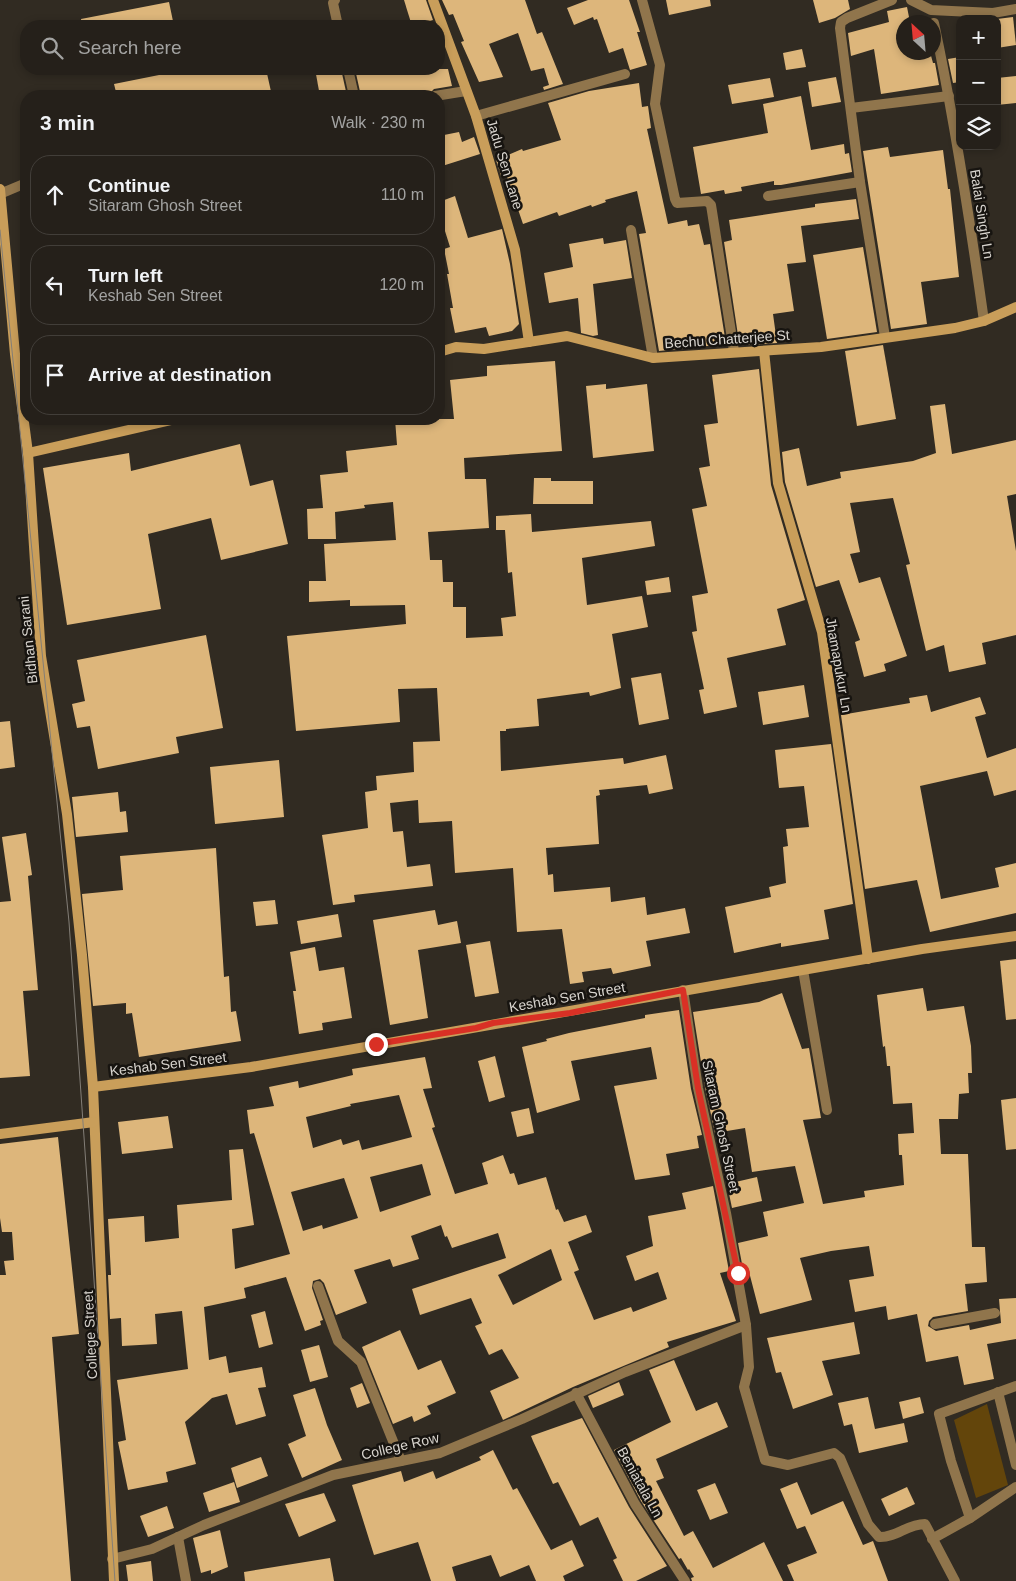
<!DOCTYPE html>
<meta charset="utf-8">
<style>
:root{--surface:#25201a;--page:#312d27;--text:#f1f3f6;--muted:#a3a3a2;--line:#423e39}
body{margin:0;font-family:Helvetica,sans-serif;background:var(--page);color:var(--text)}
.controls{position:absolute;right:15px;top:15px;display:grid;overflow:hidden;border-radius:10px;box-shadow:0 2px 8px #0003}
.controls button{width:45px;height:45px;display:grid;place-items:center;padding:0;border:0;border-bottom:1px solid var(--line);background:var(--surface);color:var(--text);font:25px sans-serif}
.compass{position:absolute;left:896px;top:15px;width:45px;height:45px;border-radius:50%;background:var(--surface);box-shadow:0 2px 8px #0003;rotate:334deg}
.stop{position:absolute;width:15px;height:15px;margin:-11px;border:4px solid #d93025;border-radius:50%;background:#fff}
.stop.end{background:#d93025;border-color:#fff;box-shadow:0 1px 5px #0008}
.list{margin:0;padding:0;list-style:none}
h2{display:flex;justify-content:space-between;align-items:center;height:65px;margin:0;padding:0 20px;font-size:21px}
h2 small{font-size:16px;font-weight:400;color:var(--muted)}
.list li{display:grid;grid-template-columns:32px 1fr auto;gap:15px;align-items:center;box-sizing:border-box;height:80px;margin:0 10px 10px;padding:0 10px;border:1px solid var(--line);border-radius:20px}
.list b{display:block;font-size:19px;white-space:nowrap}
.list p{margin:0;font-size:16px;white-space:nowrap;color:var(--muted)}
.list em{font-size:16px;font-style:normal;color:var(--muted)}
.icon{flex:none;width:28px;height:28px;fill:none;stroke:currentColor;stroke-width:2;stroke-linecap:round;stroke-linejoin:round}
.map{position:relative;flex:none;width:1016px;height:1581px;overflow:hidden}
.search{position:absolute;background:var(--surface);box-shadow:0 2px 8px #0003;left:20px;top:20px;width:425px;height:55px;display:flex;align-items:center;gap:12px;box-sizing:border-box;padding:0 18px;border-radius:20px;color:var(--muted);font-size:19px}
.panel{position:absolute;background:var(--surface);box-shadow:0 2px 8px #0003;left:20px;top:90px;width:425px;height:335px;border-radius:20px}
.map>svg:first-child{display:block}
.green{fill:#63450b}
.building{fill:#ddb67b;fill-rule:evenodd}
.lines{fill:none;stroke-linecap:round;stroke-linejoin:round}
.street{stroke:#90754c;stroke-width:10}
.secondary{stroke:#c99e5a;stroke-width:10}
.tram{stroke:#837e77;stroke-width:1}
.route{stroke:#d93025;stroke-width:6}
.labels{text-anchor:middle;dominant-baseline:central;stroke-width:5;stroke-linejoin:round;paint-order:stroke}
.street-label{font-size:14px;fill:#d8d4ce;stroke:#171410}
</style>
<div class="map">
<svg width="1016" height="1581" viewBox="0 0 1016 1581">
<rect width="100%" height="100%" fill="#312b22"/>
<polygon class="green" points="987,1404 1008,1485 976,1498 954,1420"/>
<g class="building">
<polygon points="404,0 426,0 433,20 412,26"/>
<polygon points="442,0 525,0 537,34 542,32 563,84 544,90 543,87 549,85 544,68 531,71 518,33 489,44 503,77 479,82 461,42 464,41 453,14 449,15"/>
<polygon points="588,0 629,0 640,32 637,32 647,65 630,70 623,48 609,53 597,19 594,20 593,17 574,25 567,8"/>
<polygon points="666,0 710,0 711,6 669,15"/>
<polygon points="813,0 848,0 850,9 835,18 819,23"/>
<polygon points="169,2 174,26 82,26 81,19"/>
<polygon points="907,7 910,22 904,22 904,52 930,52 933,63 935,63 939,85 881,94 874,49 851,56 848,33 889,22 887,11"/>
<polygon points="1013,17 1016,45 997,48 997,19"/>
<polygon points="802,49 806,67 786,70 783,53"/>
<polygon points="960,57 960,82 953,83 948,59"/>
<polygon points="158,69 266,69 272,96 117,96 114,84 159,75"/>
<polygon points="315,69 341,69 347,96 320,96"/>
<polygon points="355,69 448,69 452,86 434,89 429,94 418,96 361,96"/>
<polygon points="1016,76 1016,103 997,105 997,78"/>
<polygon points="836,77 841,102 812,107 808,82"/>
<polygon points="770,78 774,97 732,104 728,85"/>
<polygon points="639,83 642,107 648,106 651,128 647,129 668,224 687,220 688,226 699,224 704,245 710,244 726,344 659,351 639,234 646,233 637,191 605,200 606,202 592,207 591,205 559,216 557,212 523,224 506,174 501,176 496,160 522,149 523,151 561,140 548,103 589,91"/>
<polygon points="801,96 811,150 844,144 845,154 849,153 852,172 781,185 774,185 774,181 741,187 742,191 725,194 724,190 701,194 693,147 768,133 763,104"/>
<polygon points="459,132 462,142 474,137 480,154 439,167 439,136"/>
<polygon points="888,147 890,157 943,150 948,189 950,189 959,277 921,282 927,324 891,329 863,151"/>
<polygon points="455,196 468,238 502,229 510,264 519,324 512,331 489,336 486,327 455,333 450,308 453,308 447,274 449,274 444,249 450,247 439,212 439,202"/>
<polygon points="856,199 859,219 801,226 806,262 787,264 794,311 773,314 777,343 748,345 748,340 739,342 724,242 732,240 729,220 815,207 815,204"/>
<polygon points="603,238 604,244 626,240 632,278 593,284 598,335 593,336 581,333 578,298 549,303 544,273 573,267 569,244"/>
<polygon points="863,247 877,332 827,339 813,255"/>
<polygon points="883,345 896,419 857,426 845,351"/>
<polygon points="555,361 562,451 464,458 465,479 486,479 489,528 428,532 430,560 442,560 443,582 453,582 453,607 466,607 466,638 503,636 501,618 516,616 512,572 508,573 505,530 496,530 496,516 531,514 532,532 651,521 655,546 582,558 587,605 642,596 648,627 612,634 621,688 590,696 589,692 537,699 539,726 506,729 506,731 500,731 501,771 623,758 624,764 666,755 673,789 649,794 647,785 599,790 600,795 596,796 599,844 546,848 548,875 553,874 554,892 610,887 611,902 645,897 647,915 685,908 690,933 646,941 651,966 613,974 611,968 582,972 584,982 570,984 562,929 517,932 513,868 455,873 452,821 419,823 418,800 390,803 393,832 403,831 407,867 430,864 433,886 354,895 355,902 333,905 322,835 368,828 365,792 377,790 376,776 414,772 413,742 440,741 437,688 398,689 400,722 296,731 287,636 406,624 405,605 350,606 350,600 309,602 309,581 326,581 324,544 396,540 393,502 364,505 365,508 335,512 336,539 308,539 307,509 323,508 320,475 348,472 346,451 397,445 395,419 454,419 450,380 487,376 487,366"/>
<polygon points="759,369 771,485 805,600 777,609 786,645 727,658 737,707 704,714 699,690 704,689 692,632 697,631 692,596 708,593 692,509 707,506 699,468 710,466 704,425 718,423 712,375"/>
<polygon points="606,384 606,389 647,384 654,451 593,458 586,386"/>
<polygon points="945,404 952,454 1016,440 1016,494 1007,496 1016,551 1016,635 982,643 986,664 949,672 944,645 926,651 906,565 910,564 893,498 850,503 860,552 850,554 859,583 880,577 907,656 884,664 886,671 864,677 855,642 860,640 839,580 816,587 785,482 782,452 799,448 807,486 841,478 840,472 913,461 936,453 930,406"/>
<polygon points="240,444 250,486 273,480 288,544 221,560 211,518 148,534 161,609 67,625 43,468 129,453 131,471"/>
<polygon points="534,478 551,478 551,481 593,481 593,504 533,504"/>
<polygon points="669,577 671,592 647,595 645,581"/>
<polygon points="206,635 223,728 176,737 179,753 98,769 90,726 77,728 72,704 85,701 77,660"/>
<polygon points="661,673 669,719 639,725 631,678"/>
<polygon points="804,685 809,717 763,725 758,692"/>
<polygon points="927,695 931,712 980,697 986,714 975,717 987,758 1016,748 1016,790 994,796 987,771 920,786 941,899 999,887 995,868 1016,863 1016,913 930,932 917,880 865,889 841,715 910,703 909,698"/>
<polygon points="10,721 15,767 0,769 0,722"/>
<polygon points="831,744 853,904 824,910 829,939 781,947 781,943 734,953 725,907 771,897 769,887 786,883 783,847 788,846 786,829 809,827 804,786 779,788 775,750"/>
<polygon points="279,760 284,817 215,824 210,767"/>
<polygon points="118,792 120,812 126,811 128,832 76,837 72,797"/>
<polygon points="26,833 32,875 28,876 38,990 23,991 30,1076 0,1078 0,902 11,901 2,837"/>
<polygon points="216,848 224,977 229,976 231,1012 236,1011 241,1041 139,1057 132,1013 126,1014 126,1003 93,1006 82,894 123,890 120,856"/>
<polygon points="275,900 278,924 256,926 253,902"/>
<polygon points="435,910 438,925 457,921 461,943 418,950 428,1018 390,1025 373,920"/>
<polygon points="338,914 342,937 301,944 297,921"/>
<polygon points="490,941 499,993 475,997 466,945"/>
<polygon points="315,947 319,971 344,967 352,1018 322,1023 323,1030 299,1034 293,991 296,991 290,952"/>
<polygon points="1016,959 1016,1019 1006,1020 1000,961"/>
<polygon points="923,988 927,1011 964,1006 971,1046 972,1073 968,1073 969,1093 959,1094 958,1119 939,1119 941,1154 968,1154 972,1247 985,1247 987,1282 965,1284 968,1311 933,1317 929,1321 928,1326 936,1331 969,1325 970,1330 1001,1323 999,1299 1016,1298 1016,1339 987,1344 994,1379 964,1385 958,1356 926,1362 917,1314 888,1320 886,1306 855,1312 849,1280 874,1276 869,1246 831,1251 800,1258 812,1300 760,1314 748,1268 743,1269 738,1243 768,1236 763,1212 804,1203 795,1166 752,1172 745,1128 715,1133 705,1087 693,1012 759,1002 782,993 802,1049 809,1048 821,1118 803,1120 823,1204 865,1197 864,1191 904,1185 902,1155 899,1155 898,1134 914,1133 912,1103 893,1104 890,1066 887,1066 885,1046 883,1047 877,995"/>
<polygon points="679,1010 691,1089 702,1135 697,1136 699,1148 666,1154 670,1175 635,1180 614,1086 657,1079 651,1047 571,1061 580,1100 537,1113 522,1047 547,1041 546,1039 569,1033 645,1018 645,1015"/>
<polygon points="495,1056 505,1097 489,1102 478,1061"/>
<path d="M425,1057L432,1088L423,1089L435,1127L432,1128L455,1194L488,1184L482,1163L503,1155L510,1174L514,1173L518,1185L546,1177L556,1210L558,1209L564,1222L586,1215L592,1232L568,1242L579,1270L574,1272L594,1320L631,1307L633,1312L667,1299L658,1272L635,1281L626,1256L653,1246L648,1216L686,1209L682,1193L713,1186L729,1271L720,1273L736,1321L667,1342L669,1347L573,1387L503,1420L490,1391L519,1378L502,1349L489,1355L475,1326L482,1323L471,1298L420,1315L412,1289L506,1258L498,1233L452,1248L447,1236L445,1237L441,1225L411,1236L419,1259L393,1267L390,1259L354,1270L367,1303L336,1315L324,1283L320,1279L313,1281L312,1288L323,1320L320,1321L321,1325L305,1331L286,1277L244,1288L246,1298L204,1307L209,1360L226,1356L229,1373L262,1367L266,1387L258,1388L266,1416L236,1425L227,1394L212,1398L185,1422L196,1464L166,1472L168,1482L128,1490L118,1442L126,1440L117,1380L188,1369L182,1311L155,1314L157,1344L122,1346L121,1318L110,1319L108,1275H111L108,1219L144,1216L145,1242L179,1238L177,1205L232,1200L229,1150L243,1149L254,1225L232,1229L235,1269L290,1254L254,1133L250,1134L247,1110L274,1106L269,1087L298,1081L299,1088L353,1075L352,1069ZM399,1095L412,1137L362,1150L359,1140L343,1145L341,1139L313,1148L306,1117L351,1106L350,1104ZM422,1164L431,1195L380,1212L370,1177ZM344,1178L358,1218L323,1229L322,1225L303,1231L291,1192ZM551,1249L562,1280L513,1305L498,1275Z"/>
<polygon points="1016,1098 1016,1149 1006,1150 1001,1100"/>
<polygon points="529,1108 534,1133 517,1137 511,1112"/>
<polygon points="168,1116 173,1148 122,1154 118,1122"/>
<polygon points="58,1137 79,1334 52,1337 71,1581 0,1581 0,1275 6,1275 4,1261 14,1260 12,1232 2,1232 0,1218 0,1144"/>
<polygon points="757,1177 762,1201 732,1208 727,1184"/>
<polygon points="265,1311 273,1344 259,1348 251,1315"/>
<polygon points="854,1322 860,1354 822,1361 833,1395 793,1409 781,1372 776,1373 767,1338"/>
<polygon points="400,1330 418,1370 441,1360 456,1393 427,1406 431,1414 414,1422 412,1416 393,1424 362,1347"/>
<polygon points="319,1345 328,1377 310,1382 301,1350"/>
<polygon points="674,1360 696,1411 717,1402 728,1427 656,1459 664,1478 656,1481 684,1536 693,1531 713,1568 764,1542 783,1581 692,1581 691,1578 694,1577 689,1569 688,1570 681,1558 679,1559 641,1501 614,1450 671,1422 649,1370"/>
<polygon points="619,1382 624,1395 593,1408 588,1396"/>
<polygon points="362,1383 370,1403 357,1408 350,1388"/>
<polygon points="315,1388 327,1425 342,1460 302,1478 288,1444 306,1436 293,1395"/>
<polygon points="868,1397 875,1429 904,1423 908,1442 859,1453 852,1424 844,1426 838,1403"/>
<polygon points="920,1397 924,1413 903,1419 899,1402"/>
<polygon points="582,1418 629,1507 667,1566 636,1581 623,1581 613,1560 617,1558 598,1517 580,1526 558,1482 553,1484 533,1441 531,1436"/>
<polygon points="493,1450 513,1490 517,1488 551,1550 572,1540 584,1566 563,1576 565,1581 536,1581 529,1565 500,1577 491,1555 452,1567 456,1581 431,1581 418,1542 374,1555 352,1485 401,1471 404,1482 433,1471 436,1479 481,1460 479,1457"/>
<polygon points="261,1457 268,1476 237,1488 231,1468"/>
<polygon points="234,1482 240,1502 209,1512 203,1493"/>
<polygon points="797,1482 811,1515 843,1501 863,1545 873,1541 888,1581 794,1581 787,1565 817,1553 805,1526 797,1529 780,1489"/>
<polygon points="715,1483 728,1513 710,1520 697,1490"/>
<polygon points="907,1487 915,1504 889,1516 881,1499"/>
<polygon points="324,1493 336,1521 299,1537 285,1504"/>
<polygon points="167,1506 174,1528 148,1537 140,1516"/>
<polygon points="220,1530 228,1567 211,1574 211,1570 201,1573 193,1538"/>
<polygon points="330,1558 334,1581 245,1581 244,1572"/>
<polygon points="151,1561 153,1581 128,1581 126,1565"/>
</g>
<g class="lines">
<g class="street">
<polyline points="335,0 333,3 338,26"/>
<polyline points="642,0 660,65 655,104 675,199 677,203 707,201 711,205 734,351"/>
<polyline points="911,0 931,10 993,13 1016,9"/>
<path d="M934,23C955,122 970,221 984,321"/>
<polyline points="348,69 354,96"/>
<polyline points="435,96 466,91"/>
<polyline points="851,108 949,96"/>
<polyline points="476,116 625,74"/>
<polyline points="0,194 26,183"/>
<polyline points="768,196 860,182"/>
<polyline points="631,230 653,358"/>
<polyline points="885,337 860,182 840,28 841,22 847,18 892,0"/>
<polyline points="803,970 827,1110"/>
<path d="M683,990L698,1088L726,1213L746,1325L749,1367L744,1387L765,1460L788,1465L834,1453L840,1458L868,1524L879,1537C896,1538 907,1524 925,1524L955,1581"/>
<polyline points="318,1286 338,1341 361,1362 401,1461"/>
<polyline points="935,1324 995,1313"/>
<polyline points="998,1392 1016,1465"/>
<polyline points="576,1393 635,1504 685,1581"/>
<polyline points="970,1518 951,1461 939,1414 1016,1386"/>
<polyline points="178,1537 186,1581"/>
<polyline points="932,1539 970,1518 1016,1487"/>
<polyline points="112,1559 152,1549 204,1525 333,1475 440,1453 522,1419 625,1372 746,1325"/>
</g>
<g class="secondary">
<polyline points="433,0 476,116 515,250 529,342"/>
<polyline points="0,189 15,354 28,453 41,656 67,814 82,955 93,1087 114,1581"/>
<polyline points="764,351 778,483 822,632 868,959"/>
<polyline points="439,352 456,347 484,349 567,336 653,358 821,347 955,328 984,321 1016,307"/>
<polyline points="28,453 176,419"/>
<polyline points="93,1087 251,1067 922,949 1016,936"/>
<polyline points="0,1134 94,1122"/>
</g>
<polyline class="tram" points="0,230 69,922 115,1581"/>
</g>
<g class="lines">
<polyline class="route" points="376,1044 476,1028 493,1023 570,1013 683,990 698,1088 738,1273"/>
</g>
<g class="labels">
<g class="street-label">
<text transform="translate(505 164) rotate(73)">Jadu Sen Lane</text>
<text transform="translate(982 214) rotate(81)">Balai Singh Ln</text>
<text transform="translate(727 339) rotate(-4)">Bechu Chatterjee St</text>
<text transform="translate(28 640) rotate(-96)">Bidhan Sarani</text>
<text transform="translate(839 665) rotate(80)">Jhamapukur Ln</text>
<text transform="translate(567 997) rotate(-10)">Keshab Sen Street</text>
<text transform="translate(168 1064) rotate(-7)">Keshab Sen Street</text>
<text transform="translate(721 1126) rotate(78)">Sitaram Ghosh Street</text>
<text transform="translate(90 1335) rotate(-93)">College Street</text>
<text transform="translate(400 1446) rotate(-13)">College Row</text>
<text transform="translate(640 1482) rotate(61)">Beniatala Ln</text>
</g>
</g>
</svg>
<div class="controls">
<button>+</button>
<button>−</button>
<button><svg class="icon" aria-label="layers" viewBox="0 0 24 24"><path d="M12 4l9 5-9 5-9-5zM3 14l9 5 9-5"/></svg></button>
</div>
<svg class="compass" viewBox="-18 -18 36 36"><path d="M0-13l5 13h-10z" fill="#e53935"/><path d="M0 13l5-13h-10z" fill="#a3a3a2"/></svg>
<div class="stop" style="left:738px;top:1273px"></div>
<div class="stop end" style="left:376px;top:1044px"></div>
<div class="search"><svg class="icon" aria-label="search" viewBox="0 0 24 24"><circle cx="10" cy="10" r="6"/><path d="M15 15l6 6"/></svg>Search here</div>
<section class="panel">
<h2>3 min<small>Walk · 230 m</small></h2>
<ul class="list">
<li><svg class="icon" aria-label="ahead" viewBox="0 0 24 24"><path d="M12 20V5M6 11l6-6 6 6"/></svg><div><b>Continue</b><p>Sitaram Ghosh Street</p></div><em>110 m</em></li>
<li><svg class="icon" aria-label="left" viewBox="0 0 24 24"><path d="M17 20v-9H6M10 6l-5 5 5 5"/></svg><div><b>Turn left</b><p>Keshab Sen Street</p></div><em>120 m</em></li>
<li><svg class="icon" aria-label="arrive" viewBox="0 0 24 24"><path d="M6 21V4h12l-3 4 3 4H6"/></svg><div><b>Arrive at destination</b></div></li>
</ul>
</section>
</div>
